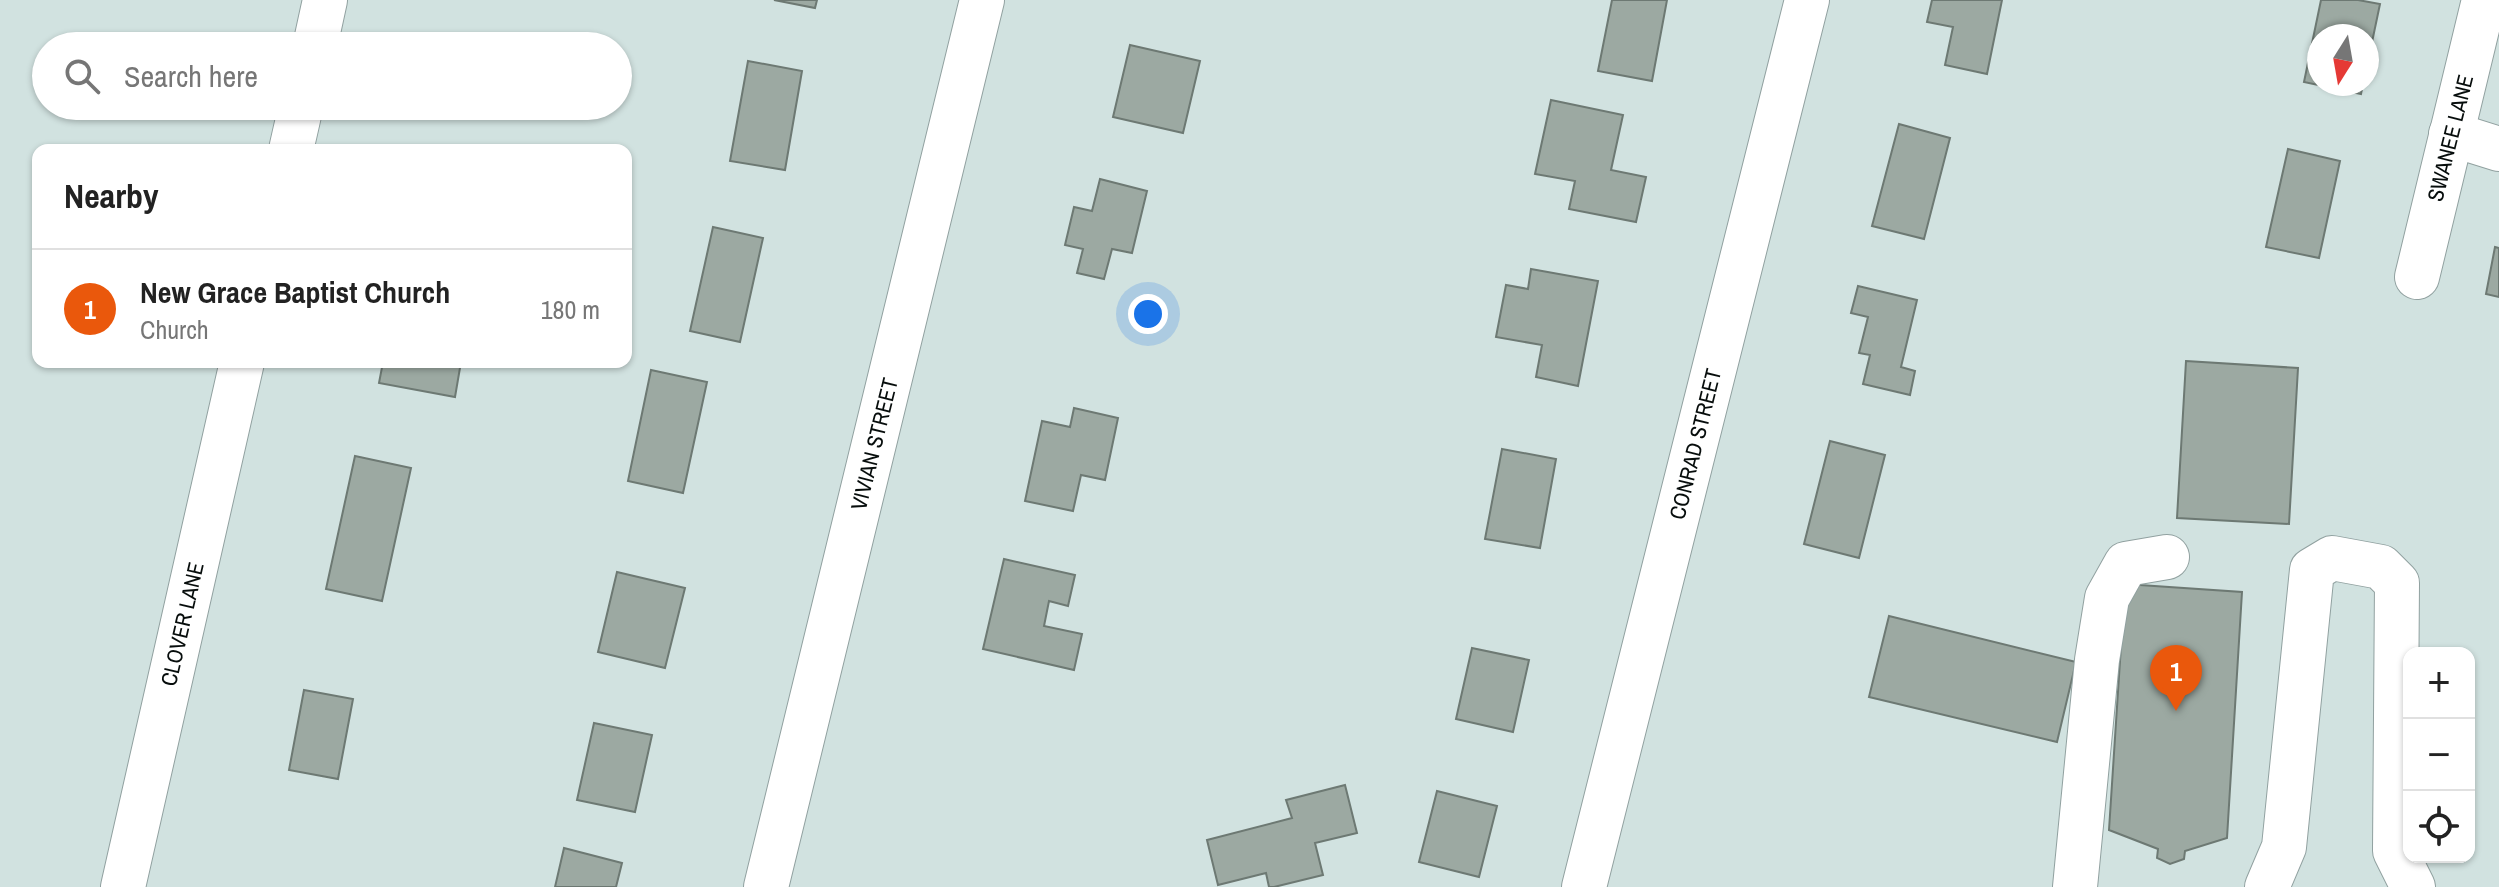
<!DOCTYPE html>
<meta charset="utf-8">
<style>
:root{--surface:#fff;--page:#f2f2f2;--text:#222;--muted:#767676;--line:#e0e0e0;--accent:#ea580c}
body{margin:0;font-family:"Archivo Narrow",sans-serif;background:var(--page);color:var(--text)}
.controls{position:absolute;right:24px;bottom:24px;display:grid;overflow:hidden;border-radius:16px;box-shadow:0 2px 6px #0004}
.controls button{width:72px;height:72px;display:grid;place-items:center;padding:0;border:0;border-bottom:2px solid var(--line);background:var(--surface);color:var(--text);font:40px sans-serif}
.compass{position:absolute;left:2307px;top:24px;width:72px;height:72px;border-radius:50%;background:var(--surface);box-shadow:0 2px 6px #0004;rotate:191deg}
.you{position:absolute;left:1148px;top:314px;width:28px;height:28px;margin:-20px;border:6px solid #fff;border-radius:50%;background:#1a73e8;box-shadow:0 0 0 12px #1a73e833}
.badge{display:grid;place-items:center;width:52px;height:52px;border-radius:50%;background:var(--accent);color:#fff;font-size:26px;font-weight:700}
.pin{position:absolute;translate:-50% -66px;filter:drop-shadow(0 2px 4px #0008)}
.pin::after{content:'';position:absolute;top:42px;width:28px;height:24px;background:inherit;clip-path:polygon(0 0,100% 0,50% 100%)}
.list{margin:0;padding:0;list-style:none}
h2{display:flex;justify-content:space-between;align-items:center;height:104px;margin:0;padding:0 32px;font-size:34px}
h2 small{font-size:26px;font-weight:400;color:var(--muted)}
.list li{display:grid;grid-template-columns:52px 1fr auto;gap:24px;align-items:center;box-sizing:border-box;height:120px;padding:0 32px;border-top:2px solid var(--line)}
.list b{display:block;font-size:30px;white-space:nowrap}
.list p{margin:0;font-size:26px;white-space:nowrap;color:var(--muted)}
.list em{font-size:26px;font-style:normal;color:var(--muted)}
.icon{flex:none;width:44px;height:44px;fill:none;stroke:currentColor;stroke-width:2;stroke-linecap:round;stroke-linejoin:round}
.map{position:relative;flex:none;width:2499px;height:887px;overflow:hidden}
.search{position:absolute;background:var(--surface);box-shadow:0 2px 6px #0004;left:32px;top:32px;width:600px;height:88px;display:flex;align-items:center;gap:20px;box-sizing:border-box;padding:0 28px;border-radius:44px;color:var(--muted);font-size:30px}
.panel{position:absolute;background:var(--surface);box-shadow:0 2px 6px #0004;left:32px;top:144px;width:600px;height:224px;border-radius:16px}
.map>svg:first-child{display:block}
.building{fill:#9ca9a2;stroke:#6d7973;stroke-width:2}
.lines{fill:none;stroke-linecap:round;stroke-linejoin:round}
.minor-casing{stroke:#91a1a0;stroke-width:46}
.minor{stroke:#fff;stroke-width:44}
.labels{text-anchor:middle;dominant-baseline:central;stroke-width:7;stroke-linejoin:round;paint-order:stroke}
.street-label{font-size:22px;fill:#070d0c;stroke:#fff}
</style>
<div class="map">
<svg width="2499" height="887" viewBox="0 0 2499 887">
<rect width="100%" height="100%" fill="#d1e2e0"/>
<g class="building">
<polygon points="774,0 817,0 815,8"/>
<polygon points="1612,0 1667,0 1652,81 1598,71"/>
<polygon points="1932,0 2002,0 1987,74 1945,65 1953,27 1927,22"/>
<polygon points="2321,0 2358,0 2380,4 2367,66 2367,36 2319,36 2319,84 2363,84 2361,94 2304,82"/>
<polygon points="1130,45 1200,61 1183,133 1113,117"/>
<polygon points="748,61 802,71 785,170 730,161"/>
<polygon points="1551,100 1623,115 1611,170 1646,177 1636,222 1569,209 1575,181 1535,174"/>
<polygon points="1899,124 1950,138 1924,239 1872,226"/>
<polygon points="2288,149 2340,161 2319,258 2266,247"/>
<polygon points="1100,179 1147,191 1132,253 1112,249 1104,279 1077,273 1083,249 1065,245 1074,207 1092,211"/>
<polygon points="713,227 763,238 740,342 690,331"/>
<polygon points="2495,247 2499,248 2499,297 2486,294"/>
<polygon points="1531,269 1598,281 1578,386 1536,377 1542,345 1496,337 1506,285 1528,289"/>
<polygon points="1858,286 1917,300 1901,367 1915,371 1910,395 1863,384 1870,355 1859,353 1868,317 1851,313"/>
<polygon points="2186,361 2298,368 2289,524 2177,518"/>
<polygon points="383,362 461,362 455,397 379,383"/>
<polygon points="651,370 707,382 683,493 628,481"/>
<polygon points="1074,408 1118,418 1105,480 1081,475 1073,511 1025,501 1042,421 1070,427"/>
<polygon points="1830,441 1885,455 1859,558 1804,544"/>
<polygon points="1502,449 1556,459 1540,548 1485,539"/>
<polygon points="355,456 411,468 382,601 326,589"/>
<polygon points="1004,559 1075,575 1068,606 1049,601 1044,626 1082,634 1074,670 983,649"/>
<polygon points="617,572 685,588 665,668 598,652"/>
<polygon points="2125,584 2242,592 2227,838 2185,851 2184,859 2170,864 2157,858 2158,849 2109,830"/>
<polygon points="1889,616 2076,662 2057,742 1869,697"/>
<polygon points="1472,648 1529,660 1513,732 1456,719"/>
<polygon points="304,690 353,699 338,779 289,770"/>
<polygon points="594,723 652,735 635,812 577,800"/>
<polygon points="1345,785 1357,833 1315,843 1323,875 1274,887 1269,887 1266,873 1218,885 1207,840 1292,818 1286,800"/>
<polygon points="1437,791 1497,806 1479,877 1419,862"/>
<polygon points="564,848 622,863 616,887 555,887"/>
</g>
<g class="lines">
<g class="minor-casing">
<g id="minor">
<polyline points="315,46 325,0"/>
<polyline points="2451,134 2499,149"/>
<polyline points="291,150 301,106"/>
<polyline points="2417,277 2484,0"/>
<polyline points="123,887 242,362"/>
<polyline points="766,887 982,0"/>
<polyline points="1584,887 1807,0"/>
<polyline points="2075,887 2097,660 2107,598 2126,564 2167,557"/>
<polyline points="2267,887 2284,847 2312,570 2332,558 2381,567 2397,583 2395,851 2413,887"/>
</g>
</g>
<use href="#minor" class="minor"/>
</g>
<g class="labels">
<g class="street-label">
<text transform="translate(2450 138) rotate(-76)">SWANEE LANE</text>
<text transform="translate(874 444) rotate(-76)">VIVIAN STREET</text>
<text transform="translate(1695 444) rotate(-76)">CONRAD STREET</text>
<text transform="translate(182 624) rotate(-77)">CLOVER LANE</text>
</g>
</g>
</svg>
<div class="controls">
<button>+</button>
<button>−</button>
<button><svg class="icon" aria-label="locate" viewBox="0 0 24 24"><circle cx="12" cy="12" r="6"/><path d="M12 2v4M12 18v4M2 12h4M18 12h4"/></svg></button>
</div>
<svg class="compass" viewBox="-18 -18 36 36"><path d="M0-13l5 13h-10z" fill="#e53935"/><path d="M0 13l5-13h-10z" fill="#767676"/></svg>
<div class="you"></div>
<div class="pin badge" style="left:2176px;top:711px">1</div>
<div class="search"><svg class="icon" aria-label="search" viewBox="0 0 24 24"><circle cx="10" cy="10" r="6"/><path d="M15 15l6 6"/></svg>Search here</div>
<section class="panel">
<h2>Nearby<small></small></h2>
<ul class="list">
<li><span class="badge">1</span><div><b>New Grace Baptist Church</b><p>Church</p></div><em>180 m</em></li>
</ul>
</section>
</div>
